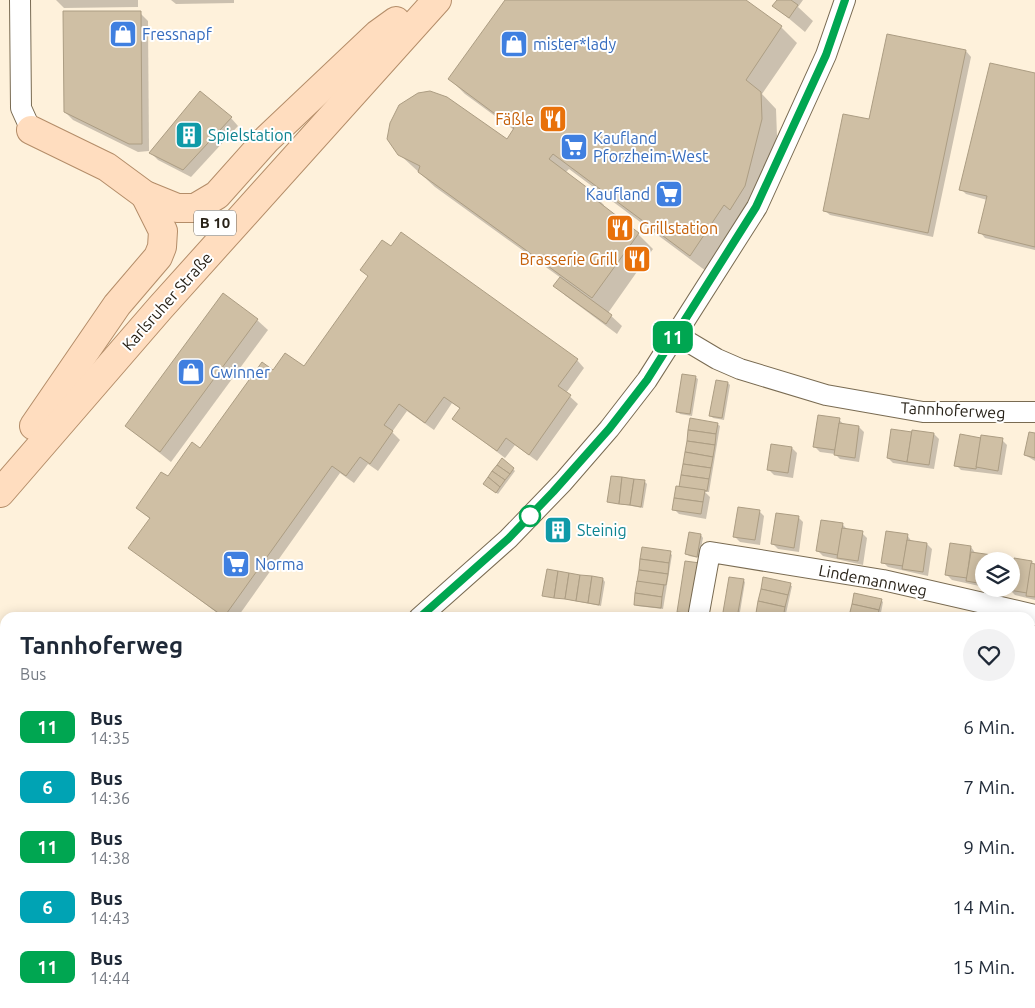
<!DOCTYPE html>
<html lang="de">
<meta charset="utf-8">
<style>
:root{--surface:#fff;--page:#f2f2f3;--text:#1f2937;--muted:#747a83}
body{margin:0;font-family:Ubuntu,sans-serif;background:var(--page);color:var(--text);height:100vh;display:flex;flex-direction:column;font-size:19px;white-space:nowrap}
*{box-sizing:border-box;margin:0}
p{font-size:16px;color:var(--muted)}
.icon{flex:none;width:28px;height:28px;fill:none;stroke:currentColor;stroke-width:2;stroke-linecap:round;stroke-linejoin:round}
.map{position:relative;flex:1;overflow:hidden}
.details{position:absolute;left:0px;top:612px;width:1035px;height:396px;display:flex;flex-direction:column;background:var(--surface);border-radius:15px 15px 0 0;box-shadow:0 2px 12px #0003}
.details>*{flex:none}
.badge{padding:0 10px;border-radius:8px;font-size:18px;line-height:32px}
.tools{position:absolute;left:975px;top:552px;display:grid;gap:10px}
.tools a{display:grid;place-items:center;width:45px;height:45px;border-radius:50%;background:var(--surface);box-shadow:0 2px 12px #0003;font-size:25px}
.map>.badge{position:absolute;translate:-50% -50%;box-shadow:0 0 0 2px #fff}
.round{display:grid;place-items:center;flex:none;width:52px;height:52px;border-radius:26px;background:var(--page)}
.summary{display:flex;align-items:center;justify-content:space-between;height:85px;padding:0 20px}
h1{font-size:24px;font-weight:700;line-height:38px}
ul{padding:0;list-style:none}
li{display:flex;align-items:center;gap:15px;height:60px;padding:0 20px}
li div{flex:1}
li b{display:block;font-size:19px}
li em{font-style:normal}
li .badge{min-width:55px;font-weight:700;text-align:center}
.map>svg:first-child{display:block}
.green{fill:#c3dbc9}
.shadow{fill:#0003}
.building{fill:#cfbfa4;stroke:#ac9d83}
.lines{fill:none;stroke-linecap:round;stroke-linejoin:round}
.street-casing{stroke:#796b52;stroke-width:22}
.primary-casing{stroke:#b48d69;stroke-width:30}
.street{stroke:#fff;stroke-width:20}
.primary{stroke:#ffddbf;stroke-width:28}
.line-casing{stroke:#fff;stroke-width:11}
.line{stroke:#00a651;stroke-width:8}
.stop-dot{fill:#fff;stroke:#00a651;stroke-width:2.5}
.labels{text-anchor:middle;stroke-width:4;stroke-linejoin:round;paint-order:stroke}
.shield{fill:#fff;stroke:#68645d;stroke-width:1}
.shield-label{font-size:15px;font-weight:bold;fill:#282218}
.shop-label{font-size:16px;fill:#366cbe;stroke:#fff;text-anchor:start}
.food-label{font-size:16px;fill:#c56008;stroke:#fff;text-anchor:end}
.culture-label{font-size:16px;fill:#0d838f;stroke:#fff;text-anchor:start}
.street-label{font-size:16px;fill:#282218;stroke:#fff}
</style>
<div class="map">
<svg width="1035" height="1008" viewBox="0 0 1035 1008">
<rect width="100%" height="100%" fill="#fef1db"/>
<!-- green -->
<g class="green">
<polygon points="37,1004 292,1004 291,1008 38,1008"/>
<polygon points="384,1004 493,1004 491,1008 383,1008"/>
</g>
<!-- shadow -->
<g class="shadow">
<polygon points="56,0 138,0 138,7 64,8"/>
<polygon points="171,0 234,0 234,3 176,4"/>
<polygon points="507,0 744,0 781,27 797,43 762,94 776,109 777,136 760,201 706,271 569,169 565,173 589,190 604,205 603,207 638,234 653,249 608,313 622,326 617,334 566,296 555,286 561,278 435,187 399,154 400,106 415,95 430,92 507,140 514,130 465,94 450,79"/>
<polygon points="778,0 803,0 798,7 813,21 805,32 774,6"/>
<polygon points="140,13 148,21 149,151 138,152 73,120 65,112"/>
<polygon points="966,51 971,57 933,237 830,215 824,210"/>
<polygon points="1035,75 1035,250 985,238 980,232 987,200 966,194 961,189"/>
<polygon points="231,118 238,126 191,177 158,160 151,153"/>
<polygon points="257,320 268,330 171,462 126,426"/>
<polygon points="577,360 584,368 566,393 578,404 537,461 515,445 505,458 454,419 461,409 452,403 434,430 407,411 392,432 400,440 378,471 368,464 354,483 340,473 237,618 224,618 130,548 150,519 137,508 200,450 274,372 304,368"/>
<polygon points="695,377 698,379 692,416 680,414 678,412"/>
<polygon points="728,383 730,385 724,420 713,418 711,416"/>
<polygon points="839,420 845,425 859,427 864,432 859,462 840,459 835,454 820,452 815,447"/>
<polygon points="717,424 720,426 709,492 705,492 710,497 706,519 679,514 674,509 680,488"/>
<polygon points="934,434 939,439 934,469 893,463 888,458"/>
<polygon points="1035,434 1035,461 1025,455"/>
<polygon points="961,436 1002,440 1007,445 1002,475 961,470 956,465"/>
<polygon points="792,448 797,453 793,478 774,475 769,470"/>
<polygon points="513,469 515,471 498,494 487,486"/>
<polygon points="645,482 647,484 643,508 609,502"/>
<polygon points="759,511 764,516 760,545 740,542 735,537"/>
<polygon points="798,517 803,522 799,552 778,549 773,544"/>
<polygon points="842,524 847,529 862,533 867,538 863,565 823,556 818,551"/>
<polygon points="560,526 564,530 559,536 555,532"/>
<polygon points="701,535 703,538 699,558 689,556 687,554"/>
<polygon points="907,535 912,542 927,544 932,549 928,576 888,567 883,562"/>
<polygon points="951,545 971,547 976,554 991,556 996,561 984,561 984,587 952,580 947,575"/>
<polygon points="670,553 672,555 663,609 637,606 635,604"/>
<polygon points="1015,560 1035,564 1035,600 1015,595 1010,590"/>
<polygon points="603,579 605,582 601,606 543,595"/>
<polygon points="764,579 792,586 785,618 756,618"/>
<polygon points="743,580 745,582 739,618 723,618"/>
<polygon points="855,594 881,600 883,602 880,618 850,618"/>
<polygon points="1030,738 1035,739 1034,762 1030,762"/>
<polygon points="1033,876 1035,877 1035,901 1030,899 1030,883"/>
<polygon points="1030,924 1035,926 1030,945"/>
<polygon points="338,1004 375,1004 374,1008 337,1008"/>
<polygon points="650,1004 672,1004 671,1008 659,1008"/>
<polygon points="687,1004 719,1005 751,1004 750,1008 686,1008"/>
</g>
<!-- building -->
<g class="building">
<polygon points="505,0 746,0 782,26 746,80 761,92 762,119 745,186 730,210 724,205 690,256 553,154 549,159 589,189 587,193 639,233 592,298 418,172 420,166 398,155 387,139 390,123 399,105 418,93 430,91 447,97 507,139 514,128 448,79"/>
<polygon points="777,0 791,0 798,5 789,18 772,6"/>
<polygon points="63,11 141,11 142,144 129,144 64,112"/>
<polygon points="887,34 966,50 928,233 823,211 843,114 869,119"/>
<polygon points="990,63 1035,73 1035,247 978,233 987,196 959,190"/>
<polygon points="200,91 232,117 183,170 149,153"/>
<polygon points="401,232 578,359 558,386 571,395 529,455 506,438 497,451 452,419 460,408 444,397 425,423 399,404 384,425 393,431 370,464 360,457 346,476 332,466 224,617 128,548 150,518 136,508 161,472 168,476 192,442 200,448 262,362 273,370 285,353 304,366 368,276 360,270 382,240 391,246"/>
<polygon points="560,277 612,315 606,324 553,286"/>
<polygon points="223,293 258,319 160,452 125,426"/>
<polygon points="682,374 696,376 690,414 676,412"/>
<polygon points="716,380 728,382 722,418 709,416"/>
<polygon points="818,415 840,418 835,450 813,447"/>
<polygon points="690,418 718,423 716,434 688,430"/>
<polygon points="839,423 859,426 855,458 834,455"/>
<polygon points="891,429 912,432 907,462 887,458"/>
<polygon points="688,430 716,434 715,445 687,441"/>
<polygon points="912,430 934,433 929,465 907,462"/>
<polygon points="1029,432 1035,433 1035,458 1024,455"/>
<polygon points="960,434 981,438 976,469 954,466"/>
<polygon points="981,435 1003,438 998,471 976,467"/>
<polygon points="687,441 715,445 713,457 685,452"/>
<polygon points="771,444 792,447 788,473 767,470"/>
<polygon points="685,452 713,457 711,468 683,464"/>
<polygon points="502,458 514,468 510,474 497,465"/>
<polygon points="683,464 711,468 709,479 681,475"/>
<polygon points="497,465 510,474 505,480 492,471"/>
<polygon points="492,471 505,480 500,487 488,477"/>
<polygon points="681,475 709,479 707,491 679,487"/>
<polygon points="611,476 622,477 619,504 607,502"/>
<polygon points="488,477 500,487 496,493 483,484"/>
<polygon points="622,477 634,479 630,505 619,504"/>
<polygon points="634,479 645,480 641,507 630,505"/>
<polygon points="676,486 705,490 703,502 674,498"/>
<polygon points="674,498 703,502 701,514 672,510"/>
<polygon points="738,507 760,510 755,540 733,537"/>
<polygon points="776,513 799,516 794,548 771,544"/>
<polygon points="821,520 843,523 838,555 816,551"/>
<polygon points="560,524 563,527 556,535 553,532"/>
<polygon points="842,528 863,531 858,561 837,558"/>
<polygon points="886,531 908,534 903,566 881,563"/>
<polygon points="689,532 701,534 697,557 685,554"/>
<polygon points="907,540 927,543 923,572 902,569"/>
<polygon points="950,543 971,546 967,578 945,575"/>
<polygon points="642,547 671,551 669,563 640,559"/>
<polygon points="971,552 992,555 991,561 984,561 984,584 966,581"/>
<polygon points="1014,558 1032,561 1027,593 1009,590 1011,589"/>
<polygon points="640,559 669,563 668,574 639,570"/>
<polygon points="685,561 700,563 692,614 677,612"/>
<polygon points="1031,563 1035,564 1035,597 1026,596"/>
<polygon points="547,569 558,571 554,598 542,596"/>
<polygon points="639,570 668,574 666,585 637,582"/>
<polygon points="558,571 569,573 565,599 554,598"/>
<polygon points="569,573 580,575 576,601 565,599"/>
<polygon points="580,575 592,576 588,603 576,601"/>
<polygon points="592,576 603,578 599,605 588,603"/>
<polygon points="729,577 744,579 737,618 722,618"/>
<polygon points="763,577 791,583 788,595 761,589"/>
<polygon points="637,581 664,585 662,597 635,593"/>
<polygon points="761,589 788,595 785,607 758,601"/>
<polygon points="635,593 662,597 661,608 634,605"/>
<polygon points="854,593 882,599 879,610 852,604"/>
<polygon points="758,601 785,607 783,618 756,613"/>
<polygon points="852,604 879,610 877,618 849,616"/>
<polygon points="756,613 778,618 755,618"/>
<polygon points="1030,736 1034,737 1032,760 1030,760"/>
<polygon points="1030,782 1035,784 1035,809 1030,807"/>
<polygon points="1032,874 1035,875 1035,899 1030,897"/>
<polygon points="1030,922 1035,924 1030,938"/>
<polygon points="337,1004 369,1004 367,1008 336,1008"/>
<polygon points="686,1004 701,1004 700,1008 684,1008"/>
<polygon points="701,1004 718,1004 717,1008 700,1008"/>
<polygon points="718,1004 749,1004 747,1008 721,1008 717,1007"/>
</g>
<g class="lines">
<!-- street casing -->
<g class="street-casing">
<g id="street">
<polyline points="20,0 21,108 31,130"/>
<polyline points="675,334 717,359 740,369 826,395 923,412 1035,412"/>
<polyline points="419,618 508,539 563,482 609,429 647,380 757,207 826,55 845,0"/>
<polyline points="698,618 710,552 883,580 1035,615"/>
<polyline points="1030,828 1035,830"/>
<polyline points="0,929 5,925"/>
</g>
</g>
<!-- primary casing -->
<g class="primary-casing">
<g id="primary">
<polyline points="31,130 107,167 145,195 177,208 195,208 217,195 267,139 378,34 396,21"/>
<polyline points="34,426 117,305 158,257 162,247 163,231 145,195"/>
<polyline points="0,493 160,308 437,0"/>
</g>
</g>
<!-- street -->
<use href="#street" class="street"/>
<!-- primary -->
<use href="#primary" class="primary"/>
</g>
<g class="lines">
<!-- line casing -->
<g class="line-casing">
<polyline id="line" points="419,618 508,539 553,492 609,429 647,380 756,207 826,55 845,0"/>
</g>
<!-- line -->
<use href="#line" class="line"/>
</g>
<!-- icons -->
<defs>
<g id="shop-square" transform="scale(1.4375)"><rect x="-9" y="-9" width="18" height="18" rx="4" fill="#3f7fe0" stroke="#fff"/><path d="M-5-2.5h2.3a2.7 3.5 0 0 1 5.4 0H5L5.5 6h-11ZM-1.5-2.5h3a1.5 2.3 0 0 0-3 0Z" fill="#fff"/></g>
<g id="restaurant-square" transform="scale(1.4375)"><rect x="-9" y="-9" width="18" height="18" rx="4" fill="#e8710a" stroke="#fff"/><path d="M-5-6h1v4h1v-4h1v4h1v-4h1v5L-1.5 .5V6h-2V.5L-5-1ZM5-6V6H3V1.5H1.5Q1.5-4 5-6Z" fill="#fff"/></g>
<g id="building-square" transform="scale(1.4375)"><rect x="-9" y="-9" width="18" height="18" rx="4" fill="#0f9aa8" stroke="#fff"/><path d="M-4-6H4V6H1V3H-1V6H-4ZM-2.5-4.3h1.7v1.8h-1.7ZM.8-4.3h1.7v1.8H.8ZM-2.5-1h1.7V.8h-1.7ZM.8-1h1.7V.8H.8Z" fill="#fff"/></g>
<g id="supermarket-square" transform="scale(1.4375)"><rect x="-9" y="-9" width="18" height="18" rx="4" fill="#3f7fe0" stroke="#fff"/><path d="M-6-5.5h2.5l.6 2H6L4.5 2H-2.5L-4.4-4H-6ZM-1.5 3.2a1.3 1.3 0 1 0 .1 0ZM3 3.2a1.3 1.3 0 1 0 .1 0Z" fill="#fff"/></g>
</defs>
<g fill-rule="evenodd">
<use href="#shop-square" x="123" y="34"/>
<use href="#shop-square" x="514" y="44"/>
<use href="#restaurant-square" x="553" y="119"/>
<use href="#building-square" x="189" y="135"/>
<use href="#supermarket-square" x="574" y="147"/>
<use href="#supermarket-square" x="669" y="194"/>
<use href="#restaurant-square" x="620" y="228"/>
<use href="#restaurant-square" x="637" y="259"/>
<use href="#shop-square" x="191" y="372"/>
<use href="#building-square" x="558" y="530"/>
<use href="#supermarket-square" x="236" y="564"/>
</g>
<!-- markers -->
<circle class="stop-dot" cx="530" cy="516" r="10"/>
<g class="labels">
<!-- shield labels -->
<rect class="shield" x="194" y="210.5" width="42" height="25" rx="4"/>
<g class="shield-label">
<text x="215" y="228">B 10</text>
</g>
<!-- shop labels -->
<g class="shop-label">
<text x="142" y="40">Fressnapf</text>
<text x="533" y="50">mister*lady</text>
<text x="593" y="144">Kaufland<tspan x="593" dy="18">Pforzheim-West</tspan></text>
<text x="650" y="200" text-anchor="end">Kaufland</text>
<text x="210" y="378">Gwinner</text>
<text x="255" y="570">Norma</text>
</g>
<!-- food labels -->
<g class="food-label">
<text x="534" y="125">Fäßle</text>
<text x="639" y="234" text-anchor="start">Grillstation</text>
<text x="618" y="265">Brasserie Grill</text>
</g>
<!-- culture labels -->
<g class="culture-label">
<text x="208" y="141">Spielstation</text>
<text x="577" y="536">Steinig</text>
</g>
<!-- street labels -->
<g class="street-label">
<text transform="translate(167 301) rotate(-48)" y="6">Karlsruher Straße</text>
<text transform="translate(953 410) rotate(3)" y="6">Tannhoferweg</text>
<text transform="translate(873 580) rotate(11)" y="6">Lindemannweg</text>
</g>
</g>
</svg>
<div class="tools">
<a><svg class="icon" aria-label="layers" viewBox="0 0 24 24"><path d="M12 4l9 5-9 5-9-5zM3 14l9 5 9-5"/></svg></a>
</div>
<b class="badge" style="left:673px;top:337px;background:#00a651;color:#fff">11</b>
<section class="details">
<div class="summary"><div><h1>Tannhoferweg</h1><p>Bus</p></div><a class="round"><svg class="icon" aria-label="heart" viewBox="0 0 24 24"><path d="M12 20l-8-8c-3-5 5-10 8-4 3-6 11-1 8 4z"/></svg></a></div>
<ul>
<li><span class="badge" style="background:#00a651;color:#fff">11</span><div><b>Bus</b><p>14:35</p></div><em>6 Min.</em></li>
<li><span class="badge" style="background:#00a3b4;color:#fff">6</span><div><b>Bus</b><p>14:36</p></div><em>7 Min.</em></li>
<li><span class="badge" style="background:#00a651;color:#fff">11</span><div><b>Bus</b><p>14:38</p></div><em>9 Min.</em></li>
<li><span class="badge" style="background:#00a3b4;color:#fff">6</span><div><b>Bus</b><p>14:43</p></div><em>14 Min.</em></li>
<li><span class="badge" style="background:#00a651;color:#fff">11</span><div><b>Bus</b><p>14:44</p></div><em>15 Min.</em></li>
</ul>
</section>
</div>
